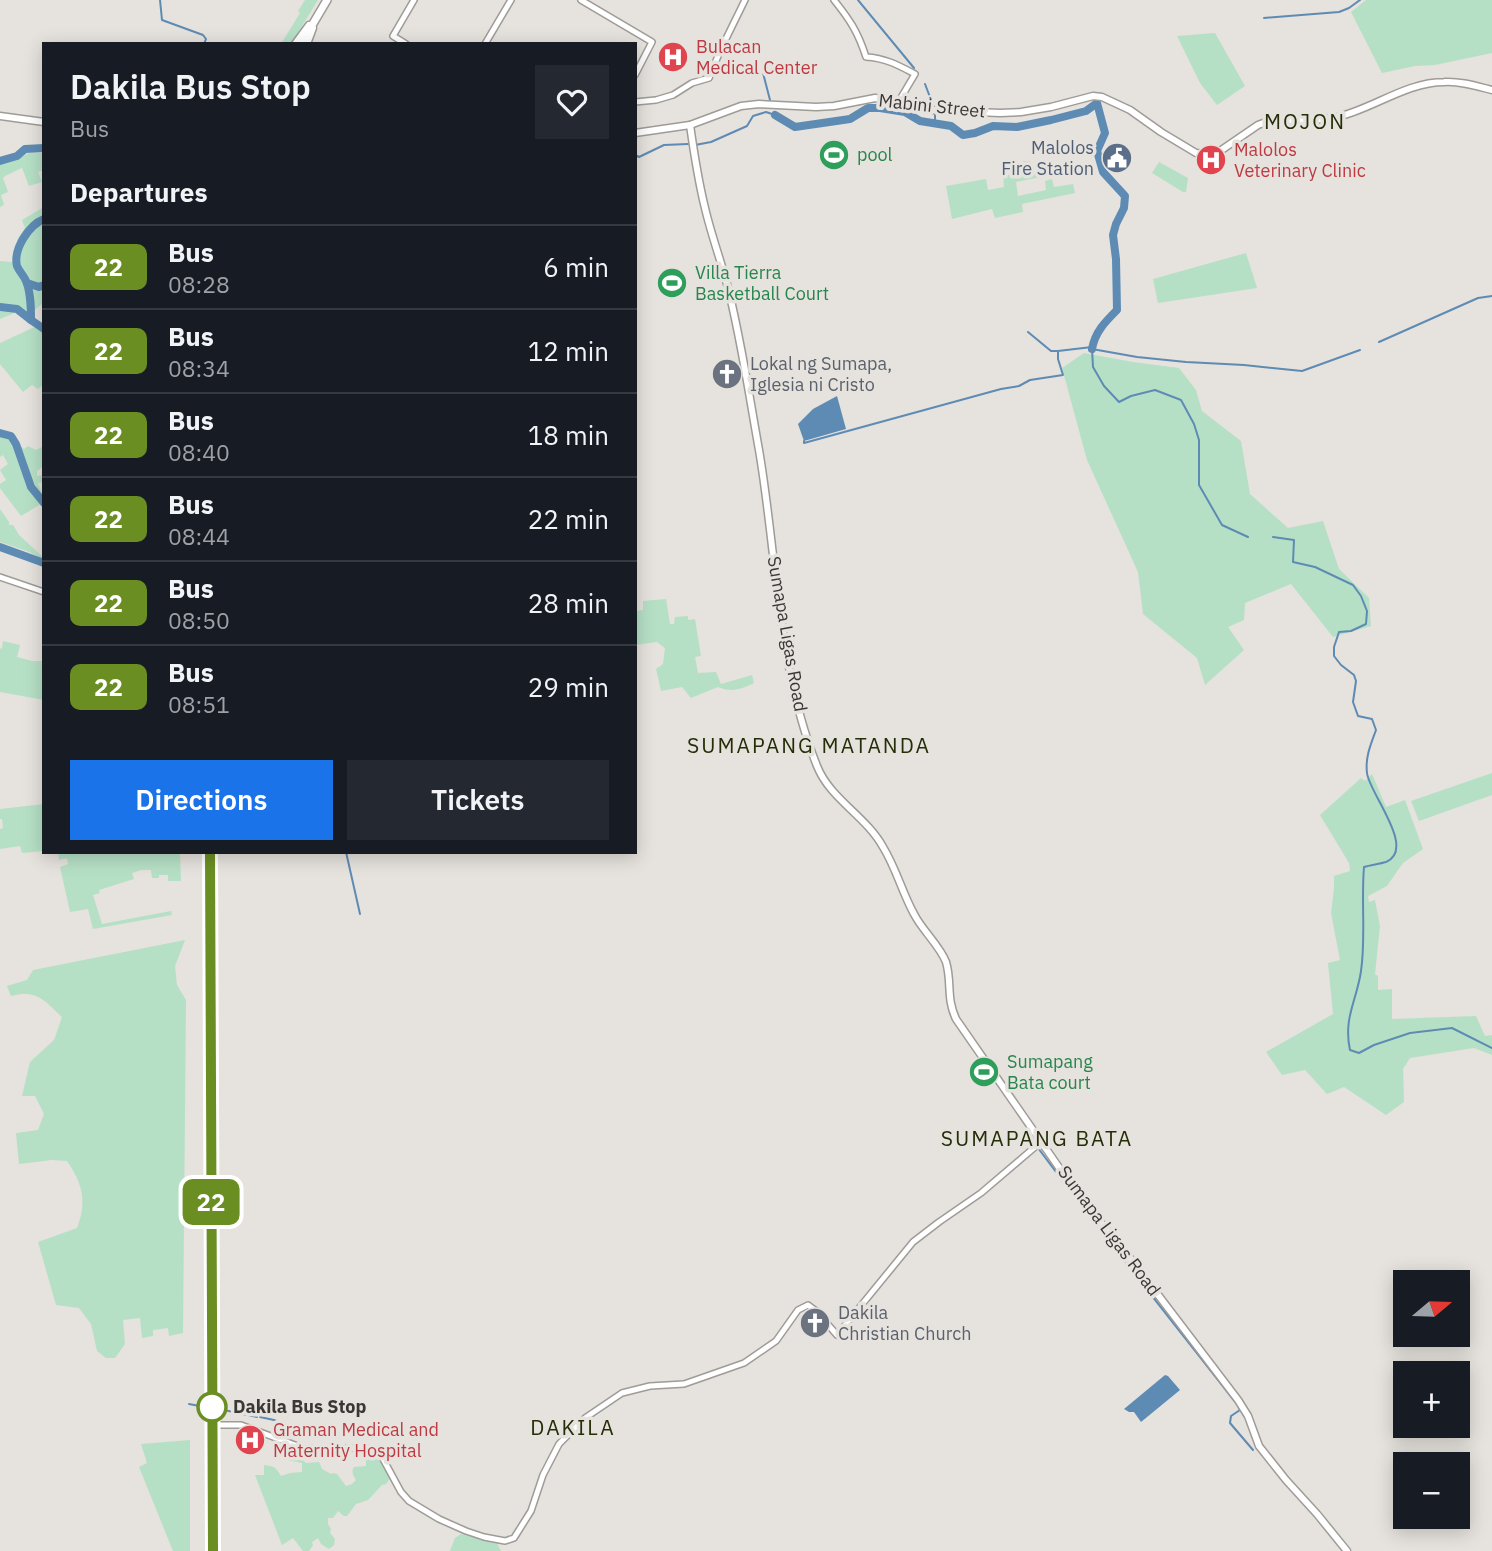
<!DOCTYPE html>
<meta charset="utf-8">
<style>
:root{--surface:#171b24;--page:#242831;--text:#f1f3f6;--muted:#9ea1a6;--line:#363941;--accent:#1a73e8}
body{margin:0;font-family:"IBM Plex Sans",sans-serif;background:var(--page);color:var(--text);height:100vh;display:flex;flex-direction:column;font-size:26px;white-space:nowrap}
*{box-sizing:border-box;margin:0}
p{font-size:23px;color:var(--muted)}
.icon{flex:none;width:38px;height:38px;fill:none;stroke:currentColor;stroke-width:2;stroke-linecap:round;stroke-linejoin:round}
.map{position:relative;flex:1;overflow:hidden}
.panel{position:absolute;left:42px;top:42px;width:595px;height:812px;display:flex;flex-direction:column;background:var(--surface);border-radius:0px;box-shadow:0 4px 18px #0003}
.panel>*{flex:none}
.badge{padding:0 14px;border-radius:10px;font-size:24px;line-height:46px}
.needle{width:46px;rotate:71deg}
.tools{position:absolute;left:1393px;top:1270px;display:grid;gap:14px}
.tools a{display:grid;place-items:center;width:77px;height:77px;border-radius:0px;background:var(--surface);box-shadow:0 4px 18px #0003;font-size:35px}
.map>.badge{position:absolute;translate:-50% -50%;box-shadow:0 0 0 4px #fff}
h2{padding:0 28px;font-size:26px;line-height:63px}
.round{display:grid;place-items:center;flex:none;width:74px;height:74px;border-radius:0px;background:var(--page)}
.headline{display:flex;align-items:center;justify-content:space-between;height:119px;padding:0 28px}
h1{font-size:33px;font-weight:600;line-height:52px}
.button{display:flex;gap:14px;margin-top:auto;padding:14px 28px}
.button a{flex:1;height:80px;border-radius:0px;background:var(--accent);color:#fff;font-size:28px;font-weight:600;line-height:80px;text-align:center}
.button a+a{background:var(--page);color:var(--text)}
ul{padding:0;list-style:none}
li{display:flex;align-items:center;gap:21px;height:84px;padding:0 28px;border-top:2px solid var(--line)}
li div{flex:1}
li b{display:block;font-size:26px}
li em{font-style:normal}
li .badge{min-width:77px;font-weight:700;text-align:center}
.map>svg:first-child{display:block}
.green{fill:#b6e0c6}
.water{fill:#5e8bb4}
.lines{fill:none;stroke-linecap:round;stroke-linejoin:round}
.stream{stroke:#5e8bb4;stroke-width:2}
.river{stroke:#5e8bb4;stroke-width:8}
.tertiary-casing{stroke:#9f9b97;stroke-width:8}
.secondary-casing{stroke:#9f9b97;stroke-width:9}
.trunk-casing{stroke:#9f9b97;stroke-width:10}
.tertiary{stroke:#fff;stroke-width:5}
.secondary{stroke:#fff;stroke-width:6}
.trunk{stroke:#fff;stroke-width:7}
.line-casing{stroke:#fff;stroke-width:16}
.line{stroke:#6b8e23;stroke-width:10}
.stop-dot{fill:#fff;stroke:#6b8e23;stroke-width:3.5}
.labels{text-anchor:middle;stroke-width:7;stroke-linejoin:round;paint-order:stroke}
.health-label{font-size:18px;fill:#be3a42;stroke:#e6e2dd;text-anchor:start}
.street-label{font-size:18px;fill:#3a3836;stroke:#e6e2dd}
.service-label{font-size:18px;fill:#4e5e75;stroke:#e6e2dd;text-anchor:end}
.leisure-label{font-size:18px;fill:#27864d;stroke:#e6e2dd;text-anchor:start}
.worship-label{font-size:18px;fill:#5b616d;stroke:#e6e2dd;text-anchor:start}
.stop-label{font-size:18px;font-weight:bold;fill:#3a3836;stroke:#e6e2dd;text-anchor:start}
.quarter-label{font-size:21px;letter-spacing:2px;fill:#252e06;stroke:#e6e2dd}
</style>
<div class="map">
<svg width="1492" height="1551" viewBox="0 0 1492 1551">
<rect width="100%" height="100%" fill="#e6e2dd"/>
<!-- green -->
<g class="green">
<polygon points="305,0 318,0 291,44 281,44 300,13 298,11"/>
<polygon points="1366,0 1492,0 1492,53 1435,65 1415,66 1382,73 1351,12"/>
<polygon points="1215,33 1245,86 1217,105 1200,83 1177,36"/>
<polygon points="29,153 44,153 44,170 38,172 42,182 29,186 22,168 5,176 3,178 8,192 1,195 4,205 0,207 0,164 17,159"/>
<polygon points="1023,161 1030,161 1033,172 1040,171 1041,177 1016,182 1018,196 1046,190 1045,181 1052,179 1054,187 1073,184 1075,193 1022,204 1023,212 995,218 992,209 952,219 946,186 986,179 988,190 1004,187 1003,176 1025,172"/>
<polygon points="1159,162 1188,178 1186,192 1183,192 1152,173"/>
<polygon points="44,207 44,302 28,316 22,310 0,319 0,261 12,262 18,238 25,228 22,220"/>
<polygon points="1246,253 1257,288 1158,303 1153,279"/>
<polygon points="41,324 44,328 44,384 38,389 32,385 23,392 0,364 0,343"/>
<polygon points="1084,353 1133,362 1179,368 1196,390 1202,411 1241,441 1250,494 1288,528 1323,521 1339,569 1369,598 1371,626 1333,637 1291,584 1245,603 1244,620 1228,627 1244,650 1205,685 1197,658 1143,614 1138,572 1087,460 1062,368"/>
<polygon points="0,434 11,437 24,449 28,446 36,450 44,446 44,466 37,471 37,476 44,475 44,482 38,483 44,498 44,502 21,516 0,488 0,484 6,480 0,470 8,464 3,455 0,457"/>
<polygon points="0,509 9,522 9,525 13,525 19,535 44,558 44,560 27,551 0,542"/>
<path d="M666 599 670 624H674L675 617 688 616V620L695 619 701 656 695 657 698 673 716 672 721 684 752 675 754 683C741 689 732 693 718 687L691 698 682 687 661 691 656 669 663 664 665 648 657 642 635 645V611L643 610V601Z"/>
<polygon points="3,641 20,645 17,657 32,661 44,661 44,700 0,692 0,649 2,648"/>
<polygon points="1492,773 1492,795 1419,821 1411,801"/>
<polygon points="1372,774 1386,807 1405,800 1423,849 1403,863 1387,886 1368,896 1369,902 1375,900 1380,926 1375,974 1378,976 1378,990 1392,989 1392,1019 1476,1016 1485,1036 1492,1035 1492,1055 1474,1048 1410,1058 1403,1069 1404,1102 1386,1115 1344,1087 1327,1094 1305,1070 1282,1075 1266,1052 1333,1014 1328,963 1340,960 1331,913 1334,888 1334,876 1350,871 1349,863 1320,815 1361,778 1365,781"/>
<polygon points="44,804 44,851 22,853 20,846 0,849 0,829 3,828 2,819 0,819 0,809"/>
<polygon points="58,852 180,852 181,881 168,881 168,875 159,875 159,878 152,878 151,870 141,870 132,873 134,879 99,890 100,893 93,895 102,924 171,911 172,915 93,929 88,909 70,912 60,867 68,864 67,858 59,860"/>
<path d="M185 940 175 966 177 985 186 1000 183 1333 169 1336 168 1328 153 1330V1336L142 1338 140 1318 123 1320 125 1344 115 1358H106L97 1351 91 1324 79 1308 56 1305 38 1242 77 1228C87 1202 83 1184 67 1161L52 1160 19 1164 16 1133 38 1130 44 1114 35 1096H22L30 1062 54 1040 62 1017C45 1001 37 989 11 996L7 986 27 980 33 970Z"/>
<polygon points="190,1440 190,1551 173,1551 139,1467 147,1463 141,1444"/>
<path d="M369 1449 379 1455 391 1477 386 1484 382 1485 368 1500 356 1504 347 1516H344L338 1511 333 1518H328V1524L331 1529 330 1533 335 1539 334 1545 329 1549 321 1544 318 1538 312 1542 313 1545 309 1551H303L293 1538 282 1545 255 1475H264V1465C274 1466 276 1467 281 1476L290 1473 302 1472V1463L288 1460 291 1452 293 1450 301 1451 303 1460 306 1463 319 1462 322 1469 331 1474 333 1473 337 1474 346 1486 352 1484 356 1480C353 1475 351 1472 354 1467L366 1466V1452Z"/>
<polygon points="461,1534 483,1539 496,1541 501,1551 450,1551 455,1538"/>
</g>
<!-- water -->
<g class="water">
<polygon points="837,396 846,429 804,441 798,424 813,409"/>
<polygon points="1165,1375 1168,1376 1180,1390 1141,1422 1134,1412 1129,1412 1124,1409"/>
</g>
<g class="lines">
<!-- stream -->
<g class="stream">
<polyline points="160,0 162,20 203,35 206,39 204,44"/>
<polyline points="858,0 914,68"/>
<polyline points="1264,18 1339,12 1349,8 1360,0"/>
<polyline points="763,73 770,100"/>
<polyline points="925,84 933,105"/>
<polyline points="935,123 935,114"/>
<polyline points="695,145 711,142 747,126 753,116 766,112 775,115"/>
<polyline points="635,155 639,157 664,145 688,144"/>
<polyline points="1028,332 1051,351 1057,351"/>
<polyline points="1379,342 1478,298 1492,296"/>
<polyline points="804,441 804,443 1001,389 1019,386 1030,380 1063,375 1058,359 1058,351 1092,347"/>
<polyline points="1248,537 1222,525 1199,485 1199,440 1194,424 1181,400 1155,390 1131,396 1119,402 1104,386 1093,367 1092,349 1137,357 1186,362 1244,365 1302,371 1360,350"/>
<path d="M1273 537 1294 540 1293 562 1315 567 1353 585 1361 596 1367 611 1366 624 1351 631 1339 632 1334 647V656L1341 665 1354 675 1356 681 1353 702 1358 716 1372 719 1376 730C1371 744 1365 757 1367 773 1369 793 1417 849 1386 862 1379 864 1371 865 1364 867 1361 901 1366 938 1361 971 1357 1000 1343 1018 1350 1050L1359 1053 1374 1045 1410 1033 1452 1028 1492 1048"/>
<polyline points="346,852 360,914"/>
<polyline points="1031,1137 1035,1143"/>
<polyline points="1038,1148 1086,1212 1236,1403"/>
<polyline points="189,1404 205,1407"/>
<polyline points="1239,1408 1240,1410 1231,1416 1230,1423 1253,1450"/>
<polyline points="219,1409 257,1417"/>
<polyline points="260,1417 274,1420 309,1435"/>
</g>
<!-- river -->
<g class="river">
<path d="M775 115 795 127 850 119 868 108H880L905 112 920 121 951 126 963 135 975 133 993 126 1017 127 1051 120 1086 111 1097 103 1105 133 1097 151 1103 172 1125 196 1124 208 1116 224 1113 235 1116 259 1117 310C1105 322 1095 332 1092 349"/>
<polyline points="0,161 17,156 25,149 44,148"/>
<polyline points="27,283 39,287 44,285"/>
<path d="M0 307 17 309 31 320C31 308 31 293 26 281 24 276 19 271 17 266 13 249 29 225 44 219"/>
<polyline points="31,320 44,329"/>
<polyline points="0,433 11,436 16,444 31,487 44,503"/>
<polyline points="0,547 44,563"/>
</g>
<!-- tertiary casing -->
<g class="tertiary-casing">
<g id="tertiary">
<polyline points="581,0 652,42 635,75"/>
<path d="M834 0C850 20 858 32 866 57 885 58 898 65 915 74L899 101"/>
<polyline points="406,44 393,36 414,0"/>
<polyline points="485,44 511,0"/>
<polyline points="635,102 656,100 673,95 692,83 709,78 720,51 745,0"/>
<polyline points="0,577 44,592"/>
<polyline points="213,1425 241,1425 303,1448 371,1448 382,1457 401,1492 409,1501 439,1519 466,1531 484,1537 505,1541 514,1538 531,1511 543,1475 559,1444 585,1418 622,1393 650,1386 684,1384 744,1363 776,1341 798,1310 808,1305 816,1311 837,1335 913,1242 939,1222 981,1193 1042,1141"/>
</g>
</g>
<!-- secondary casing -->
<g class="secondary-casing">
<g id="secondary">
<polyline points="295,44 309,25"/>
<polyline points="307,44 313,28"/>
<polyline points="0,116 44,122"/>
<path d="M690 125C694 153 698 180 705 208 711 234 720 258 727 284 741 338 749 395 759 450 777 555 777 666 817 766 830 799 866 816 883 847 896 868 902 892 914 914 922 930 940 946 946 962 952 982 946 998 956 1019L1078 1195 1130 1258 1238 1400 1248 1416 1259 1446 1286 1480 1317 1514 1347 1551"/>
<path d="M635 133 690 125 741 106 759 104 816 107 834 106 875 98 888 99 931 110 1000 113 1021 112 1051 107 1093 96 1102 97 1130 110 1161 132 1196 153 1207 154 1220 151 1258 125 1266 122C1291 118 1316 123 1341 116 1375 107 1408 82 1444 82 1460 81 1476 86 1492 90"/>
</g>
</g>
<!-- trunk casing -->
<g class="trunk-casing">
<g id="trunk">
<polyline points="301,44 327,0"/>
<polyline points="210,852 213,1551"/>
</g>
</g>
<!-- tertiary -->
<use href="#tertiary" class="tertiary"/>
<!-- secondary -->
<use href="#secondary" class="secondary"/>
<!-- trunk -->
<use href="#trunk" class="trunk"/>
</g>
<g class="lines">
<!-- line casing -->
<g class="line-casing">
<polyline id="line" points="210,852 213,1551"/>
</g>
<!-- line -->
<use href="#line" class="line"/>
</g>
<!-- icons -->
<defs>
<g id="hospital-disc" transform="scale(1.575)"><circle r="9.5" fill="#e0444e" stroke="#e6e2dd"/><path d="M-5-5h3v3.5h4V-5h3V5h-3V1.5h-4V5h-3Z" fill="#fff"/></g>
<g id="stadium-disc" transform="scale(1.575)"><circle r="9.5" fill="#2e9e5b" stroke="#e6e2dd"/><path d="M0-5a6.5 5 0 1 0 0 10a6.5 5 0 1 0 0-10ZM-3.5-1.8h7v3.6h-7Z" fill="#fff"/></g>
<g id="civic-disc" transform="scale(1.575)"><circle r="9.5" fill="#5c6f8a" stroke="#e6e2dd"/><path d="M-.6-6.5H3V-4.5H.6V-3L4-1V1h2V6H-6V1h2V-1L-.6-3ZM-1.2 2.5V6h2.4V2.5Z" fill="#fff"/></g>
<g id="church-disc" transform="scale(1.575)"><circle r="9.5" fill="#6b7280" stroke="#e6e2dd"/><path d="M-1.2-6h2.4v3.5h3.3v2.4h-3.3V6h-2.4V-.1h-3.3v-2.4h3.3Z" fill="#fff"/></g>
</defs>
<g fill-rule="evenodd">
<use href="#hospital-disc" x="673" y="57"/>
<use href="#stadium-disc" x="834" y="155"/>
<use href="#civic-disc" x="1117" y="158"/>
<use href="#hospital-disc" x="1211" y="160"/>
<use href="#stadium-disc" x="672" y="283"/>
<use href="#church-disc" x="727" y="374"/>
<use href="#stadium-disc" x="984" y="1072"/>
<use href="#church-disc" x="815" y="1323"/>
<use href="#hospital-disc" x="250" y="1440"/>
</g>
<!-- markers -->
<circle class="stop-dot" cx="212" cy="1407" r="14"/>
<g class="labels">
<!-- health labels -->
<g class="health-label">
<text x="696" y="53">Bulacan<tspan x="696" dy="21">Medical Center</tspan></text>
<text x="1234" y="156">Malolos<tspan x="1234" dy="21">Veterinary Clinic</tspan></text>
<text x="273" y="1436">Graman Medical and<tspan x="273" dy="21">Maternity Hospital</tspan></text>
</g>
<!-- street labels -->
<g class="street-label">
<text transform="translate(932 106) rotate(6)" y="6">Mabini Street</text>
<text transform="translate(787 634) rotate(80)" y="6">Sumapa Ligas Road</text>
<text transform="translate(1109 1231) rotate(53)" y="6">Sumapa Ligas Road</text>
</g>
<!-- service labels -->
<g class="service-label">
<text x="1094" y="154">Malolos<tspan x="1094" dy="21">Fire Station</tspan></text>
</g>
<!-- leisure labels -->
<g class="leisure-label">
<text x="857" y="161">pool</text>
<text x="695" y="279">Villa Tierra<tspan x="695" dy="21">Basketball Court</tspan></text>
<text x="1007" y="1068">Sumapang<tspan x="1007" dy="21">Bata court</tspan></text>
</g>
<!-- worship labels -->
<g class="worship-label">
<text x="750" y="370">Lokal ng Sumapa,<tspan x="750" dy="21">Iglesia ni Cristo</tspan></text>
<text x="838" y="1319">Dakila<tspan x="838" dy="21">Christian Church</tspan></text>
</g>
<!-- stop labels -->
<g class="stop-label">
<text x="233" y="1413">Dakila Bus Stop</text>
</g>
<!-- quarter labels -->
<g class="quarter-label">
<text x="1305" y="129">MOJON</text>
<text x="809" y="753">SUMAPANG MATANDA</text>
<text x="1037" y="1146">SUMAPANG BATA</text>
<text x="573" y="1435">DAKILA</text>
</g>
</g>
</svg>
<div class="tools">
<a><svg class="needle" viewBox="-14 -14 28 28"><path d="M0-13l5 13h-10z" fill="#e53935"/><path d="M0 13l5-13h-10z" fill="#9ea1a6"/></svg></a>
<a>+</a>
<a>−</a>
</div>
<b class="badge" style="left:211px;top:1202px;background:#6b8e23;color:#fff">22</b>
<section class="panel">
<div class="headline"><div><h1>Dakila Bus Stop</h1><p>Bus</p></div><a class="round"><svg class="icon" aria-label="heart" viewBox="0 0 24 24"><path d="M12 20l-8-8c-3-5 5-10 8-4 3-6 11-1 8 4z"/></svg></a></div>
<h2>Departures</h2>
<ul>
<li><span class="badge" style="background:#6b8e23;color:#fff">22</span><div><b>Bus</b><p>08:28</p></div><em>6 min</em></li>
<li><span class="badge" style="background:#6b8e23;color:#fff">22</span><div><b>Bus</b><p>08:34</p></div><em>12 min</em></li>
<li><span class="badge" style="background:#6b8e23;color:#fff">22</span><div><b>Bus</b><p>08:40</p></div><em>18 min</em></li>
<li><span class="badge" style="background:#6b8e23;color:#fff">22</span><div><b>Bus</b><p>08:44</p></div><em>22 min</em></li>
<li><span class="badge" style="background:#6b8e23;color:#fff">22</span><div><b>Bus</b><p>08:50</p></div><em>28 min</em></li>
<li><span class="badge" style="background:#6b8e23;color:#fff">22</span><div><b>Bus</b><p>08:51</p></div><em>29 min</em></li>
</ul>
<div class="button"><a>Directions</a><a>Tickets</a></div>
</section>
</div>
